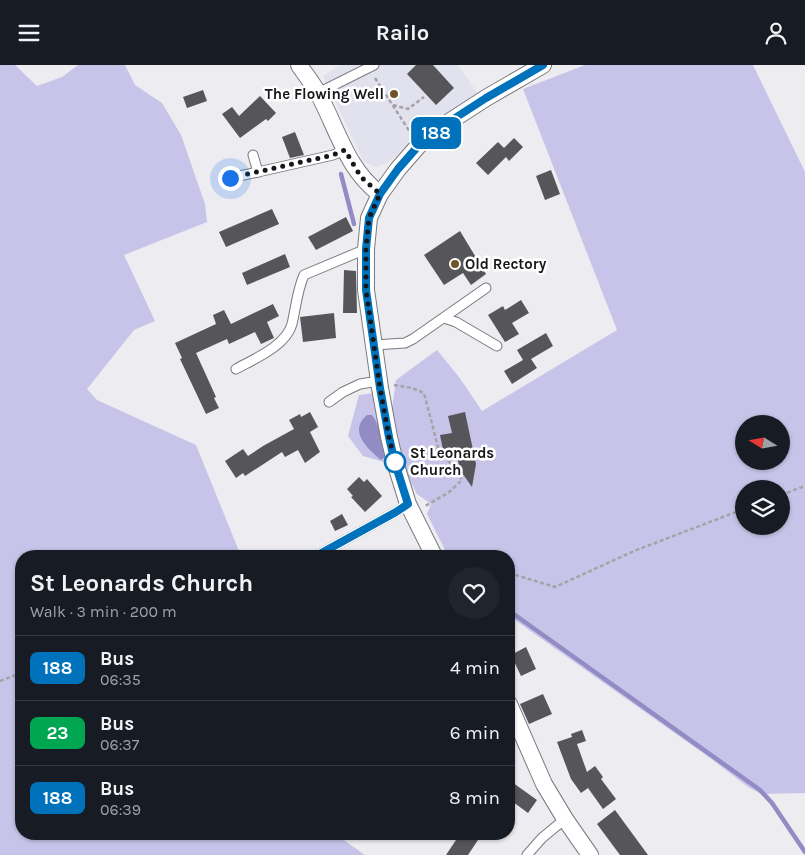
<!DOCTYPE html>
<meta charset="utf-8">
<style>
:root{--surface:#171b24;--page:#20242c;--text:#f1f3f6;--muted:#9ea1a6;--line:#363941}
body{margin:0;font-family:Karla,sans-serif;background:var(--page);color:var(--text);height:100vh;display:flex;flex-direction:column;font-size:19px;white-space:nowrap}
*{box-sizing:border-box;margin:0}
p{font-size:16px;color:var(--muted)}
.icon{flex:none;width:28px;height:28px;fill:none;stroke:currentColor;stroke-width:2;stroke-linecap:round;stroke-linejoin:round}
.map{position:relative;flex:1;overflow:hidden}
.drawer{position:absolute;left:15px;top:485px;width:500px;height:290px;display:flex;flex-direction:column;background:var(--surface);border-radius:20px;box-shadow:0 1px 4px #0004}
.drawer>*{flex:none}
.badge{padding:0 10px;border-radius:8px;font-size:18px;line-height:32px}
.needle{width:32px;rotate:281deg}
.controls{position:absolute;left:735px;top:350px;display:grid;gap:10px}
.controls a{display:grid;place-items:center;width:55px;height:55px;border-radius:50%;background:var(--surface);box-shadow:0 1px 4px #0004;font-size:25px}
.you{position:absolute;width:25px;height:25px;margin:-12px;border:4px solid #fff;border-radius:50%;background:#1a73e8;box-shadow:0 0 0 8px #1a73e833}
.map>.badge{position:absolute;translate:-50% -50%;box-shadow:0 0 0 2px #fff}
.round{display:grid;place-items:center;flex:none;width:52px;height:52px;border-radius:26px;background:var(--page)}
.head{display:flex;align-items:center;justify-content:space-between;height:85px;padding:0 15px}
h1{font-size:24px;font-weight:700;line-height:38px}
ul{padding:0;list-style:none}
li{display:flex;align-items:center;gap:15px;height:65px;padding:0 15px;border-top:1px solid var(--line)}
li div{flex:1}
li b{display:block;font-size:19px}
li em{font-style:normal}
li .badge{min-width:55px;font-weight:700;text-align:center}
header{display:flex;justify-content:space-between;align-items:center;height:65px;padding:0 15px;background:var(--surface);font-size:22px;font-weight:700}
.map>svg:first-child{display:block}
.built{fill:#e2e1ee}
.green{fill:#c8c4e9;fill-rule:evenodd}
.water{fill:#938bc3}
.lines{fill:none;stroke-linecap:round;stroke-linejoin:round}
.stream{stroke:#938bc3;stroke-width:4.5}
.building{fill:#56565a}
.lane-casing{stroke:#7a7a7e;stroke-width:11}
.street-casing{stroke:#7a7a7e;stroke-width:18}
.path{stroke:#a4a4a8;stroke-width:2.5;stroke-dasharray:4 2.5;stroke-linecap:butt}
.lane{stroke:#fff;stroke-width:9}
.street{stroke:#fff;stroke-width:16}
.line-casing{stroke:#fff;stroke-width:11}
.line{stroke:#0072bc;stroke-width:8}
.walk{stroke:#171719;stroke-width:5;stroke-dasharray:0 9}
.poi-dot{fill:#6f5527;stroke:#fff;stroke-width:2}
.stop-dot{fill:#fff;stroke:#0072bc;stroke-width:2.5}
.labels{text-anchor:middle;stroke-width:5;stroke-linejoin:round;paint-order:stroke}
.poi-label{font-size:15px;font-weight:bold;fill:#171719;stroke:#fff;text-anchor:end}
.stop-label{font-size:15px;font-weight:bold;fill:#171719;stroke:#fff;text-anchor:start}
</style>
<header><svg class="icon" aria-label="menu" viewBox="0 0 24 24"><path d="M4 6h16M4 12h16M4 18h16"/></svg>Railo<svg class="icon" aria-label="person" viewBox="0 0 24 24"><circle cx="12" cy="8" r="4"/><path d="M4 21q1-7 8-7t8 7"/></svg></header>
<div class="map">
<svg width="805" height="790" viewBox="0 0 805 790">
<rect width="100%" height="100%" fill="#ececf1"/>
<!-- built -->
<polygon class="built" points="340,0 458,0 478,29 404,85 385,99 376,102 364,97 323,11"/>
<!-- green -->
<g class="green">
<polygon points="0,0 15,0 37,21 62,12 78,0 125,0 135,20 162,38 181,70 205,139 207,157 124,190 155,256 134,265 87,324 97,335 196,380 241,491 21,491 21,769 339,769 338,771 365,790 0,790"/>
<path d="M585 0H753L805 107V728L761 729 748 722 710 693 512 553 509 554V491H448L427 449 431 439 417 429 407 410 392 344 396 315 437 285 459 312 482 346 617 265 523 24ZM744 359H781V396H744ZM744 424H781V461H744Z"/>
<polygon points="375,328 388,398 363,391 348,371 359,330"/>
</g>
<!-- water -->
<path class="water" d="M367 350H372C381 361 382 379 385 392L381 395C367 383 348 366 367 350Z"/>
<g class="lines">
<!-- stream -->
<g class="stream">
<polyline points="341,109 354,159"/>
<polyline points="509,553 515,550 760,725 772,738 805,787"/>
</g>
</g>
<!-- building -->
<g class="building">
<polygon points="416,0 433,0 454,23 436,40 407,9"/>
<polygon points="203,25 207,36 187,43 183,32"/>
<polygon points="260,31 276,48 268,56 266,54 240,73 222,49 232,42 239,51"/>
<polygon points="295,67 304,90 290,93 282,72"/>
<polygon points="514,73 523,82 509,96 506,92 488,110 476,98 498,77 504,83"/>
<polygon points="551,105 560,129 545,135 536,111"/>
<polygon points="272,144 279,159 226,182 219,167"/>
<polygon points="346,152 353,166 316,185 308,172"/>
<polygon points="460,166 486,209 471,220 463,208 444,220 424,190"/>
<polygon points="285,189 290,202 247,220 242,208"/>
<polygon points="344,205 356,206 357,248 343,248"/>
<polygon points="521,235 529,248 512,258 519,269 505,277 488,250 503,241 505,245"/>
<polygon points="273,239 279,251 267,257 274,273 261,279 255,267 229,279 227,274 196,288 216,332 214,333 219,343 206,349 180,294 182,293 175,278 216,259 213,250 224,245 231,259"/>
<polygon points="334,248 336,273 303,277 300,252"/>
<polygon points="546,268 553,281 531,294 537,303 512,319 504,306 523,295 517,285"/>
<polygon points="310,347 318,362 310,367 320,387 305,398 298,385 285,392 282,387 245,411 243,408 236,413 225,396 243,384 248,391 263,381 294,364 289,355 300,349 301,352"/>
<polygon points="465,347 476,399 472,422 460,405 455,382 443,385 440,370 452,368 448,351"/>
<polygon points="359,412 364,417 367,414 382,431 365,447 351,432 353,431 347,424"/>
<polygon points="342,449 348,460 335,466 330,456"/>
<polygon points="526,582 536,604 521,611 511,590"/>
<polygon points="543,629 552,649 529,659 520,639"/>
<polygon points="582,665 586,676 577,679 587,707 595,701 603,712 601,714 616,734 603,744 588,723 581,728 571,714 557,677 572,672 571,669"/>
<polygon points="509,715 537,735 528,748 509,734"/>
<polygon points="615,745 648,790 620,790 597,759"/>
<polygon points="460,769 482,769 468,790 446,790"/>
</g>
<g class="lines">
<!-- lane casing -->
<g class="lane-casing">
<g id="lane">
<polyline points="318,28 374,0"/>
<polyline points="253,90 258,107 333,90 345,85"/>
<polyline points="230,113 258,107"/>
<polyline points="444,253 456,257 497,281"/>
<polyline points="374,280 405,278 413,274 486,223"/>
<path d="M236 304C254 294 286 281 292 259 296 242 297 226 304 210L366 184"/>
<polyline points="329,337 343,327 360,319 379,316"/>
<polyline points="316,491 396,447 408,439"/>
<polyline points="527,790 542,773 565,754"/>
</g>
</g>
<!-- street casing -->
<g class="street-casing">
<g id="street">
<path d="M299 0C305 9 313 19 318 28 337 63 347 105 380 129"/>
<polyline points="434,491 408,439 395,397 389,372 380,323 366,225 366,184 369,153 380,129 398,104 419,80 452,55 486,33 543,0"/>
<polyline points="509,639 544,719 565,754 590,790"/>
</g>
</g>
<!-- path -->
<g class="path">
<polyline points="375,13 410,67"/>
<polyline points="393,40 408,44 424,32"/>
<polyline points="394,320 412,323 424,328 439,386 454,402 462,415 448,428 425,441"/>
<polyline points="781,430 805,421"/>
<polyline points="509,508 555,522 634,486 744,444"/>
<polyline points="0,616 21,608"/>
</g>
<!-- lane -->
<use href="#lane" class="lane"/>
<!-- street -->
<use href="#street" class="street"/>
</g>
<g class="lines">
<!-- line casing -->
<g class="line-casing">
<polyline id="line" points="316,491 396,447 408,439 395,398 389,372 380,323 366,225 366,184 369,153 380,129 398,104 419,80 452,55 486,33 543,0"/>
</g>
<!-- line -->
<use href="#line" class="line"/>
<!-- walk -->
<polyline class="walk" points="230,113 333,90 345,85 361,112 380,129 369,153 366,184 366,225 380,323 389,372 395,397"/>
</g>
<!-- markers -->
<g class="poi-dot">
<circle cx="394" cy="29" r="5"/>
<circle cx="455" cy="199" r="5"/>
</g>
<circle class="stop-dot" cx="395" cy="397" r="10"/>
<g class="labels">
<!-- poi labels -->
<g class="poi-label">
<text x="384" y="34">The Flowing Well</text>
<text x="465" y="204" text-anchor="start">Old Rectory</text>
</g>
<!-- stop labels -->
<g class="stop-label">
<text x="410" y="393">St Leonards<tspan x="410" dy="17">Church</tspan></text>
</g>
</g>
</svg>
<div class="controls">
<a><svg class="needle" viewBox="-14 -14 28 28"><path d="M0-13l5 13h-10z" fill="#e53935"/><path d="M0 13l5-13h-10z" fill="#9ea1a6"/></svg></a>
<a><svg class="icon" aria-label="layers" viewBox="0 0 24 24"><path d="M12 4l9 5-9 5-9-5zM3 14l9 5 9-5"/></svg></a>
</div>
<div class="you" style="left:230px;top:113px"></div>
<b class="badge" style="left:436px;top:68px;background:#0072bc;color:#fff">188</b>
<section class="drawer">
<div class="head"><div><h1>St Leonards Church</h1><p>Walk · 3 min · 200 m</p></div><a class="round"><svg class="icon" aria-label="heart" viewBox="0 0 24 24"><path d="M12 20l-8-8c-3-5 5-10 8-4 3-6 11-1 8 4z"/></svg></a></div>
<ul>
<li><span class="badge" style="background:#0072bc;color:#fff">188</span><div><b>Bus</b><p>06:35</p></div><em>4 min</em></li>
<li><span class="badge" style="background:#00a651;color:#fff">23</span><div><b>Bus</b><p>06:37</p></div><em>6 min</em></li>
<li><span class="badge" style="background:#0072bc;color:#fff">188</span><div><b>Bus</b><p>06:39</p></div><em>8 min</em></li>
</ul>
</section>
</div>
